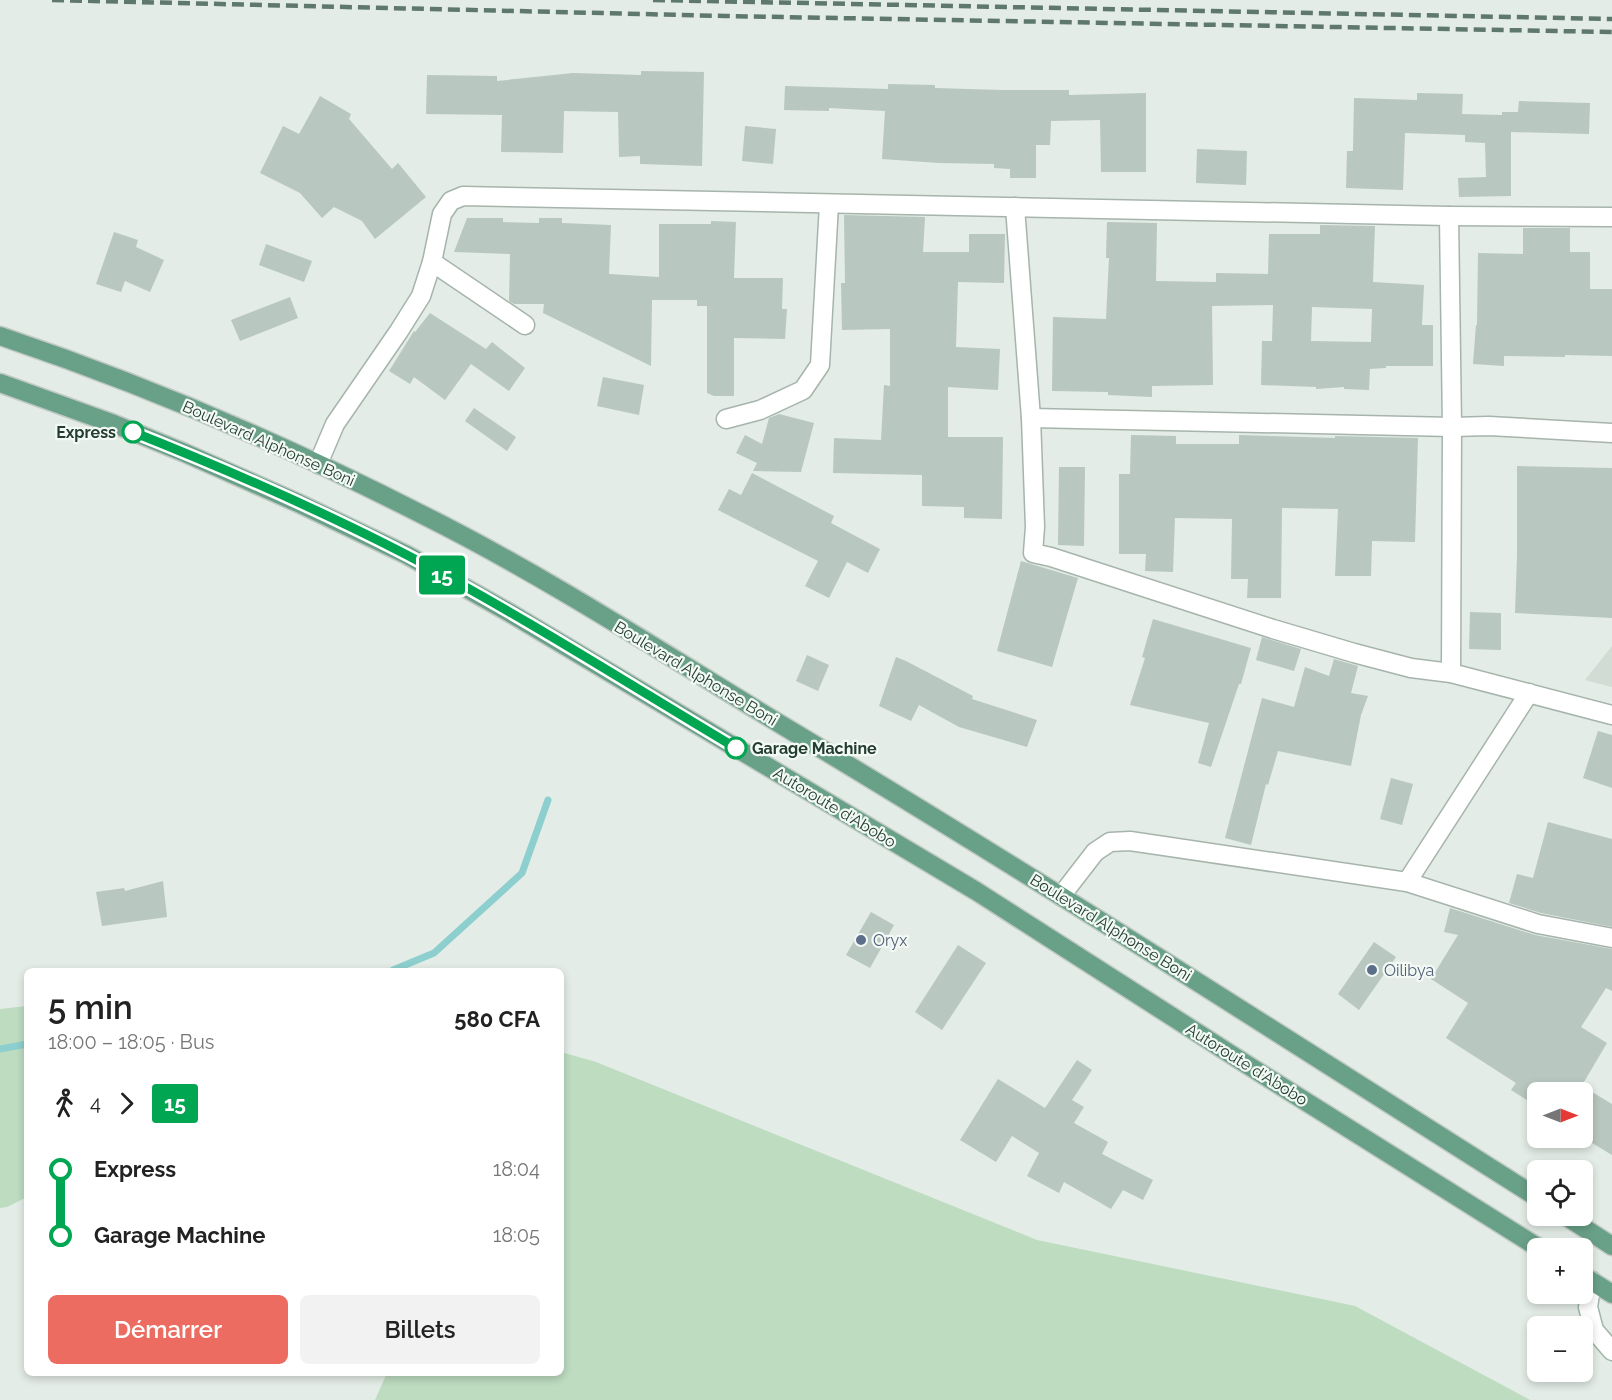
<!DOCTYPE html>
<html lang="fr">
<meta charset="utf-8">
<style>
:root{--surface:#fff;--page:#f2f2f2;--text:#222;--muted:#767676;--accent:#ec6c61}
body{margin:0;font-family:Raleway,sans-serif;background:var(--page);color:var(--text);height:100vh;display:flex;flex-direction:column;font-size:22px;white-space:nowrap}
*{box-sizing:border-box;margin:0}
p{font-size:20px;color:var(--muted)}
.icon{flex:none;width:33px;height:33px;fill:none;stroke:currentColor;stroke-width:2;stroke-linecap:round;stroke-linejoin:round}
.map{position:relative;flex:1;overflow:hidden}
.sheet{position:absolute;left:24px;top:968px;width:540px;height:408px;display:flex;flex-direction:column;background:var(--surface);border-radius:9px;box-shadow:0 3px 9px #0003}
.sheet>*{flex:none}
.badge{padding:0 12px;border-radius:4px;font-size:21px;line-height:39px}
.needle{width:39px;rotate:90deg}
.fabs{position:absolute;left:1527px;top:1082px;display:grid;gap:12px}
.fabs a{display:grid;place-items:center;width:66px;height:66px;border-radius:9px;background:var(--surface);box-shadow:0 3px 9px #0003;font-size:30px}
.map>.badge{position:absolute;translate:-50% -50%;box-shadow:0 0 0 3px #fff}
.legs{display:flex;align-items:center;gap:9px;height:66px;padding:0 24px;font-size:20px}
.legs p{margin-inline-start:auto}
.summary{display:flex;align-items:center;justify-content:space-between;height:102px;padding:0 24px}
h1{font-size:33px;font-weight:600;line-height:45px}
.cta{display:flex;gap:12px;margin-top:auto;padding:12px 24px}
.cta a{flex:1;height:69px;border-radius:9px;background:var(--accent);color:#fff;font-size:24px;font-weight:600;line-height:69px;text-align:center}
.cta a+a{background:var(--page);color:var(--text)}
ul{padding:0 24px;list-style:none}
li{display:flex;align-items:center;gap:21px;height:66px;font-size:22px}
li i{display:grid;place-items:center;width:9px;height:100%;margin:0 8px;background:currentColor}
li i::after{content:'';width:15px;height:15px;margin:-8px;border:4px solid;border-radius:50%;background:var(--surface)}
li p{margin-inline-start:auto}
li:first-child i{background:linear-gradient(#0000 50%,currentColor 0)}
li:last-child i{background:linear-gradient(currentColor 50%,#0000 0)}
.map>svg:first-child{display:block}
.built{fill:#d1dcd5}
.green{fill:#bddcc0}
.lines{fill:none;stroke-linecap:round;stroke-linejoin:round}
.stream{stroke:#8dcfce;stroke-width:7}
.building{fill:#b8c7bf;fill-rule:evenodd}
.minor-casing{stroke:#a6b4ac;stroke-width:21}
.secondary-casing{stroke:#a2b7ac;stroke-width:21}
.primary-casing{stroke:#c1c9c5;stroke-width:21}
.minor{stroke:#fff;stroke-width:18}
.secondary{stroke:#fff;stroke-width:18}
.primary{stroke:#69a088;stroke-width:18}
.rail{stroke:#5e786d;stroke-width:4.5;stroke-dasharray:12 6;stroke-linecap:butt}
.line-1-casing{stroke:#fff;stroke-width:14}
.line-1{stroke:#00a651;stroke-width:9}
.stop-1-dot{fill:#fff;stroke:#00a651;stroke-width:3}
.service-dot{fill:#5c6f8a;stroke:#f3f9f5;stroke-width:2}
.labels{text-anchor:middle;stroke-width:4.5;stroke-linejoin:round;paint-order:stroke}
.stop-label{font-size:16px;font-weight:bold;fill:#233d31;stroke:#f3f9f5;text-anchor:end}
.street-label{font-size:16px;fill:#233d31;stroke:#f3f9f5}
.service-label{font-size:16px;fill:#4e5e75;stroke:#f3f9f5;text-anchor:start}
</style>
<div class="map">
<svg width="1612" height="1400" viewBox="0 0 1612 1400">
<rect width="100%" height="100%" fill="#e3ece6"/>
<!-- built -->
<polygon class="built" points="1612,646 1612,687 1585,680"/>
<!-- green -->
<g class="green">
<polygon points="27,1006 27,1197 7,1207 0,1208 0,1009"/>
<polygon points="561,1052 596,1062 1037,1240 1355,1306 1530,1400 375,1400 387,1373 561,1372"/>
</g>
<g class="lines">
<!-- stream -->
<g class="stream">
<polyline points="393,970 434,953 522,873 548,800"/>
<polyline points="0,1049 27,1044"/>
</g>
</g>
<!-- building -->
<g class="building">
<polygon points="641,71 704,72 702,166 640,164 640,156 619,157 618,112 564,111 563,153 501,152 502,115 426,114 427,75 497,76 497,81 573,73 641,75"/>
<polygon points="888,84 935,85 935,88 1002,90 1069,90 1069,95 1146,93 1146,172 1101,172 1100,120 1051,121 1050,145 1036,145 1036,178 1010,178 1010,169 994,168 994,164 939,163 882,159 885,111 829,108 829,111 784,110 785,86 888,89"/>
<polygon points="1417,93 1463,94 1462,114 1502,115 1502,112 1518,112 1519,101 1590,103 1589,134 1511,132 1511,196 1459,197 1458,178 1486,177 1485,143 1465,142 1465,135 1405,133 1403,190 1346,188 1347,151 1353,151 1354,98 1417,100"/>
<polygon points="320,96 351,114 349,119 392,169 398,163 426,197 375,239 362,221 334,207 322,218 300,193 260,173 283,126 299,134"/>
<polygon points="745,126 776,129 773,164 742,161"/>
<polygon points="1197,149 1247,151 1246,185 1196,183"/>
<polygon points="844,215 925,217 923,252 969,252 969,234 1005,234 1004,283 958,282 956,347 1000,349 998,390 948,387 948,437 1003,437 1002,519 964,518 964,507 922,506 922,475 833,473 834,438 881,440 884,385 890,386 890,329 842,330 841,283 845,283"/>
<polygon points="467,218 503,218 503,222 539,223 539,218 562,218 562,223 611,225 609,274 659,277 659,224 711,224 711,221 736,222 734,278 783,278 782,309 787,309 785,339 734,338 734,396 714,396 707,393 707,306 697,306 697,300 652,300 651,366 543,313 544,304 514,304 509,301 510,254 454,252"/>
<path d="M1107 222 1157 223 1156 281 1216 282V273L1268 274 1269 234H1320V225L1375 226 1373 282 1424 285 1422 325H1433V366H1386V368L1370 369 1369 390 1344 389V387L1316 389V387L1261 385 1262 341H1272L1273 305 1212 306 1213 385 1152 386V397L1108 395V392L1052 391 1053 317 1106 319 1109 258H1106ZM1312 307 1372 309 1371 342 1311 341Z"/>
<polygon points="1523,228 1570,228 1570,252 1590,252 1590,289 1612,289 1612,356 1565,355 1565,357 1504,356 1504,366 1473,364 1476,325 1477,325 1478,253 1523,254"/>
<polygon points="114,232 138,240 136,247 164,260 150,292 125,281 121,292 96,284"/>
<polygon points="266,244 312,261 304,282 259,265"/>
<polygon points="290,297 298,318 240,341 231,320"/>
<polygon points="430,313 486,349 492,342 525,368 509,391 471,364 445,400 414,377 410,384 389,371 414,331 415,332"/>
<polygon points="603,377 644,385 639,415 597,406"/>
<polygon points="474,408 516,437 507,451 465,421"/>
<polygon points="779,414 814,423 801,472 753,471 757,463 736,453 745,435 762,444 769,418"/>
<polygon points="1131,435 1176,436 1176,444 1239,444 1239,435 1335,438 1335,436 1418,438 1415,542 1372,541 1371,576 1335,576 1338,509 1282,508 1281,598 1247,598 1248,579 1231,579 1232,519 1175,518 1173,572 1145,571 1146,554 1119,554 1119,474 1130,474"/>
<polygon points="1517,466 1612,468 1612,618 1515,613 1517,557"/>
<polygon points="1059,467 1085,467 1084,546 1058,545"/>
<polygon points="752,473 834,516 831,523 880,549 868,573 847,562 829,598 805,586 818,561 718,510 729,489 741,495"/>
<polygon points="1021,561 1078,578 1052,667 997,651"/>
<polygon points="1470,612 1501,613 1501,650 1469,649"/>
<polygon points="1153,619 1251,648 1241,684 1239,684 1211,767 1198,763 1209,723 1130,705 1145,658 1142,657"/>
<polygon points="1262,637 1301,649 1294,671 1256,660"/>
<polygon points="807,655 829,665 818,691 796,681"/>
<polygon points="896,657 906,661 973,696 972,699 1037,720 1027,747 959,727 919,705 911,721 879,706"/>
<polygon points="1334,659 1358,666 1351,693 1368,696 1361,715 1351,766 1278,751 1268,785 1266,784 1251,845 1225,838 1262,698 1294,707 1305,667 1329,676"/>
<polygon points="1598,731 1612,735 1612,788 1583,778"/>
<polygon points="1391,778 1413,784 1402,825 1380,819"/>
<polygon points="1548,822 1612,839 1612,927 1541,913 1509,903 1517,874 1533,878"/>
<polygon points="163,881 167,917 102,926 96,892 124,888 125,891"/>
<polygon points="1450,908 1535,935 1612,949 1612,991 1606,988 1581,1027 1607,1043 1578,1092 1538,1092 1538,1107 1511,1090 1516,1083 1446,1038 1468,1003 1431,979 1458,935 1444,932"/>
<polygon points="871,912 894,925 870,968 846,955"/>
<polygon points="1374,942 1396,957 1359,1010 1338,994"/>
<polygon points="958,945 986,963 942,1030 915,1012"/>
<polygon points="1077,1060 1092,1070 1072,1100 1084,1107 1074,1123 1108,1142 1102,1154 1153,1180 1143,1200 1123,1190 1111,1209 1064,1182 1059,1193 1027,1176 1039,1153 1012,1136 996,1162 960,1140 998,1079 1045,1108"/>
<polygon points="1582,1086 1612,1104 1612,1155 1582,1137"/>
</g>
<g class="lines">
<!-- minor casing -->
<g class="minor-casing">
<g id="minor">
<polyline points="1015,207 1031,418 1035,527 1033,553 1051,557 1273,629 1354,653 1411,668 1451,673 1612,715"/>
<polyline points="1449,216 1452,427 1451,673"/>
<polyline points="432,262 525,325"/>
<polyline points="1031,418 1452,427 1489,426 1612,433"/>
<polyline points="726,419 760,410 803,390 820,365 829,204"/>
<polyline points="318,464 335,424 399,331 421,296 432,262 442,214 451,201 463,196 1449,216 1612,217"/>
<polyline points="1407,882 1529,693"/>
<polyline points="1061,896 1095,852 1110,842 1130,841 1407,882 1538,924 1612,938"/>
</g>
</g>
<!-- secondary casing -->
<g class="secondary-casing">
<polyline id="secondary" points="1592,1281 1588,1307 1594,1330 1612,1351"/>
</g>
<!-- primary casing -->
<g class="primary-casing">
<g id="primary">
<path d="M0 336C146 385 288 446 425 516 549 578 666 655 785 727 1039 879 1288 1040 1538 1198"/>
<polyline points="0,383 114,424 185,453 298,503 407,555 510,613 976,891 1246,1064 1539,1248"/>
<polyline points="1564,1215 1612,1246"/>
<polyline points="1582,1275 1612,1294"/>
</g>
</g>
<!-- minor -->
<use href="#minor" class="minor"/>
<!-- secondary -->
<use href="#secondary" class="secondary"/>
<!-- primary -->
<use href="#primary" class="primary"/>
<!-- rail -->
<g class="rail">
<polyline points="52,0 725,16 1612,32"/>
<polyline points="653,0 1612,19"/>
</g>
</g>
<g class="lines">
<!-- line-1 casing -->
<g class="line-1-casing">
<path id="line-1" d="M133 432C226 469 318 509 407 555 519 614 627 683 736 748"/>
</g>
<!-- line-1 -->
<use href="#line-1" class="line-1"/>
</g>
<!-- markers -->
<g class="stop-1-dot">
<circle cx="133" cy="432" r="10"/>
<circle cx="736" cy="748" r="10"/>
</g>
<g class="service-dot">
<circle cx="861" cy="940" r="6"/>
<circle cx="1372" cy="970" r="6"/>
</g>
<g class="labels">
<!-- stop labels -->
<g class="stop-label">
<text x="116" y="438">Express</text>
<text x="752" y="754" text-anchor="start">Garage Machine</text>
</g>
<!-- street labels -->
<g class="street-label">
<text transform="translate(269 443) rotate(24)" y="6">Boulevard Alphonse Boni</text>
<text transform="translate(696 673) rotate(31)" y="6">Boulevard Alphonse Boni</text>
<text transform="translate(835 807) rotate(31)" y="6">Autoroute d'Abobo</text>
<text transform="translate(1111 927) rotate(32)" y="6">Boulevard Alphonse Boni</text>
<text transform="translate(1247 1064) rotate(32)" y="6">Autoroute d'Abobo</text>
</g>
<!-- service labels -->
<g class="service-label">
<text x="873" y="946">Oryx</text>
<text x="1384" y="976">Oilibya</text>
</g>
</g>
</svg>
<div class="fabs">
<a><svg class="needle" viewBox="-14 -14 28 28"><path d="M0-13l5 13h-10z" fill="#e53935"/><path d="M0 13l5-13h-10z" fill="#767676"/></svg></a>
<a><svg class="icon" aria-label="locate" viewBox="0 0 24 24"><circle cx="12" cy="12" r="6"/><path d="M12 2v4M12 18v4M2 12h4M18 12h4"/></svg></a>
<a>+</a>
<a>−</a>
</div>
<b class="badge" style="left:442px;top:575px;background:#00a651;color:#fff">15</b>
<section class="sheet">
<div class="summary"><div><h1>5 min</h1><p>18:00 – 18:05 · Bus</p></div><b>580 CFA</b></div>
<div class="legs"><svg class="icon" aria-label="walk" viewBox="0 0 24 24"><circle cx="13" cy="4" r="2"/><path d="M13 8l-2 6 4 7M11 14l-3 7M7 12l3-4h3l4 4"/></svg>4<svg class="icon" aria-label="forward" viewBox="0 0 24 24"><path d="M9 5l7 7-7 7"/></svg><b class="badge" style="background:#00a651;color:#fff">15</b></div>
<ul>
<li><i style="color:#00a651"></i><b>Express</b><p>18:04</p></li>
<li><i style="color:#00a651"></i><b>Garage Machine</b><p>18:05</p></li>
</ul>
<div class="cta"><a>Démarrer</a><a>Billets</a></div>
</section>
</div>
